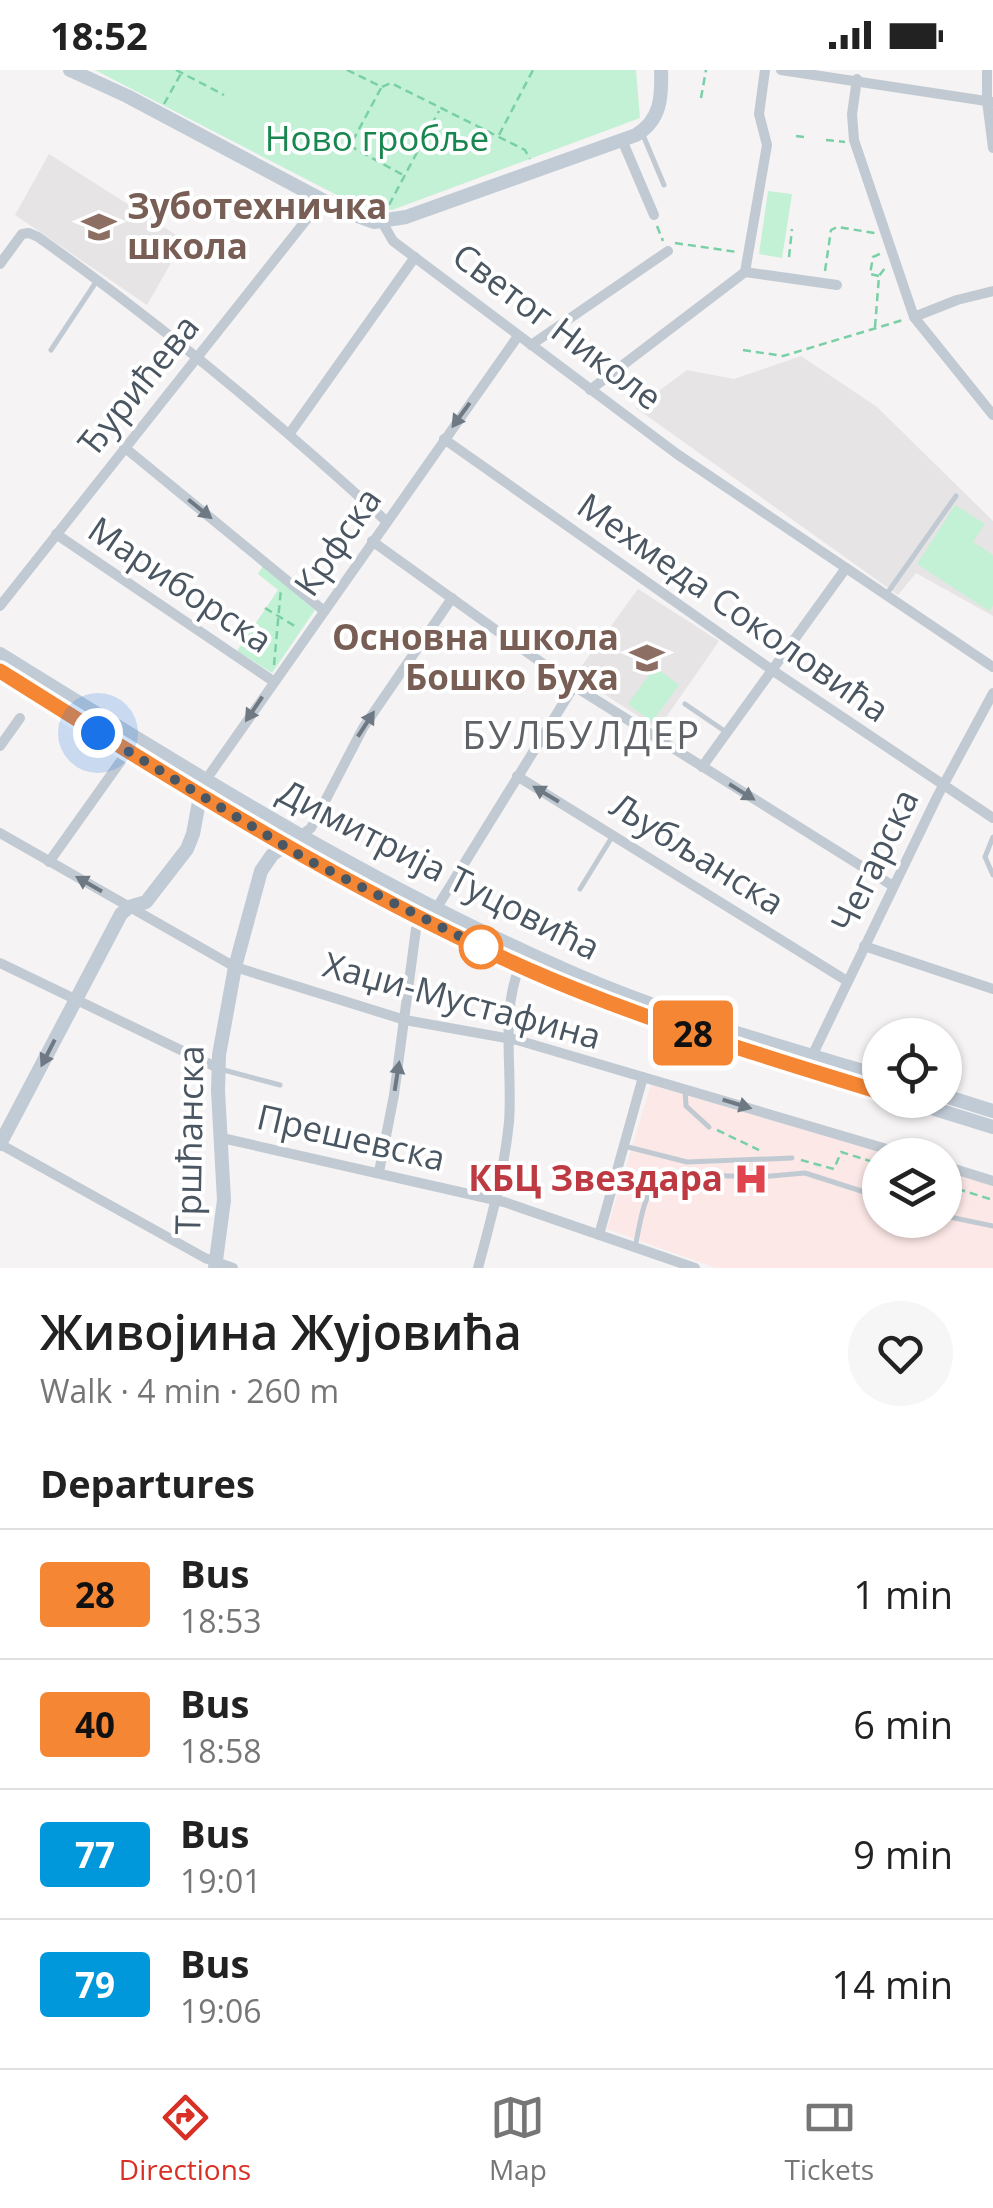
<!DOCTYPE html>
<meta charset="utf-8">
<style>
:root{--surface:#fff;--page:#f6f6f6;--text:#222;--muted:#767676;--line:#e0e0e0;--accent:#d93025}
body{margin:0;font-family:"Open Sans",sans-serif;background:var(--page);color:var(--text);height:100vh;display:flex;flex-direction:column;font-size:38px;white-space:nowrap}
*{box-sizing:border-box;margin:0}
p{font-size:32px;color:var(--muted)}
.icon{flex:none;width:55px;height:55px;fill:none;stroke:currentColor;stroke-width:2;stroke-linecap:round;stroke-linejoin:round}
.map{position:relative;height:1198px;overflow:hidden}
.panel{display:flex;flex-direction:column;background:var(--surface);flex:1}
.panel>*{flex:none}
.badge{padding:0 20px;border-radius:8px;font-size:35px;line-height:65px}
.fabs{position:absolute;left:862px;top:948px;display:grid;gap:20px}
.fabs a{display:grid;place-items:center;width:100px;height:100px;border-radius:50%;background:var(--surface);box-shadow:0 2px 8px #0004;font-size:50px}
.you{position:absolute;width:50px;height:50px;margin:-25px;border:8px solid #fff;border-radius:50%;background:#1a73e8;box-shadow:0 0 0 15px #1a73e833}
.map>.badge{position:absolute;translate:-50% -50%;box-shadow:0 0 0 5px #fff}
h2{padding:0 40px;font-size:38px;line-height:90px}
.round{display:grid;place-items:center;flex:none;width:105px;height:105px;border-radius:52px;background:var(--page)}
.headline{display:flex;align-items:center;justify-content:space-between;height:170px;padding:0 40px}
h1{font-size:48px;font-weight:600;line-height:75px}
ul{padding:0;list-style:none}
li{display:flex;align-items:center;gap:30px;height:130px;padding:0 40px;border-top:2px solid var(--line)}
li div{flex:1}
li b{display:block;font-size:38px}
li em{font-style:normal}
li .badge{min-width:110px;font-weight:700;text-align:center}
.status{display:flex;justify-content:space-between;align-items:center;height:70px;padding:0 50px;background:var(--surface);direction:ltr}
.status svg{height:28px;fill:currentColor}
.menu{display:flex;justify-content:space-around;align-items:center;height:140px;border-top:2px solid var(--line);background:var(--surface);font-size:28px;color:var(--muted)}
.menu a{display:grid;justify-items:center;gap:5px}
.menu .on{color:var(--accent)}
.map>svg:first-child{display:block}
.education{fill:#e6e4e5}
.medical{fill:#fce8e6}
.green{fill:#c3f1d5}
.lines{fill:none;stroke-linecap:round;stroke-linejoin:round}
.path{stroke:#7ad0a6;stroke-width:2.5;stroke-dasharray:8 5;stroke-linecap:butt}
.lane{stroke:#c1cad2;stroke-width:5}
.street{stroke:#c1cad2;stroke-width:10}
.secondary{stroke:#c1cbd6;stroke-width:14}
.oneway{fill:#6e7983}
.oneway2{fill:#6e7984}
.line-casing{stroke:#fff;stroke-width:22}
.line{stroke:#f58634;stroke-width:15}
.walk{stroke:#4a5661;stroke-width:10;stroke-dasharray:0 18}
.stop-dot{fill:#fff;stroke:#f58634;stroke-width:5}
.labels{text-anchor:middle;stroke-width:8;stroke-linejoin:round;paint-order:stroke}
.park-label{font-size:35px;fill:#17864f;stroke:#fff}
.education-label{font-size:35px;font-weight:bold;fill:#785e54;stroke:#fff;text-anchor:start}
.street-label{font-size:35px;fill:#4a5661;stroke:#fff}
.health-label{font-size:35px;font-weight:bold;fill:#be3a42;stroke:#fff;text-anchor:end}
.neighbourhood-label{font-size:38px;letter-spacing:2.5px;fill:#5f6368;stroke:#fff}
</style>
<div class="status"><b>18:52</b><svg viewBox="0 0 49 12"><path d="M0 12V9h3v3zM5 12V6h3v6zM10 12V3h3v9zM15 12V0h3v12zM26 1h20v11H26zM47 4h2v5h-2z"/></svg></div>
<div class="map">
<svg width="993" height="1198" viewBox="0 0 993 1198">
<rect width="100%" height="100%" fill="#f5f3f3"/>
<!-- education -->
<g class="education">
<polygon points="49,84 184,170 147,235 15,145"/>
<polygon points="801,286 877,337 993,451 993,546 916,503 898,525 636,338 687,300 734,309"/>
<polygon points="638,519 719,571 658,659 575,605"/>
</g>
<!-- medical -->
<polygon class="medical" points="651,1015 890,1085 880,1085 880,1150 945,1150 945,1101 993,1116 993,1198 716,1198 607,1159"/>
<!-- green -->
<g class="green">
<polygon points="95,0 636,0 640,48 392,140 360,137"/>
<polygon points="768,121 792,124 782,188 759,184"/>
<polygon points="955,435 985,454 973,472 993,485 993,536 989,541 917,494"/>
<polygon points="264,494 315,540 272,603 237,581 278,520 258,504"/>
<polygon points="655,597 679,615 652,652 628,634"/>
</g>
<g class="lines">
<!-- path -->
<g class="path">
<polyline points="176,0 224,25"/>
<polyline points="347,0 382,17 391,13 525,80 530,89"/>
<polyline points="381,18 350,76 405,106"/>
<polyline points="701,28 706,0"/>
<polyline points="164,34 183,0"/>
<polyline points="499,65 533,0"/>
<polyline points="796,66 805,67"/>
<polyline points="826,70 845,72"/>
<polyline points="389,135 439,41"/>
<polyline points="657,156 663,171"/>
<polyline points="675,173 737,182"/>
<polyline points="789,187 792,159"/>
<polyline points="825,201 831,160 837,157 875,163"/>
<polyline points="879,206 870,204 873,187 882,183"/>
<polyline points="875,257 879,206 885,198"/>
<polyline points="743,280 783,286 903,250"/>
<polyline points="265,538 298,558"/>
<polyline points="274,595 281,518"/>
<polyline points="717,1060 759,1080"/>
<polyline points="801,1090 834,1099 841,1082 880,1094"/>
<polyline points="945,1115 993,1130"/>
</g>
<!-- lane -->
<g class="lane">
<polyline points="643,65 664,115"/>
<polyline points="51,280 96,212"/>
<polyline points="886,525 956,426"/>
<polyline points="685,634 726,662"/>
<polyline points="993,767 985,787 993,805"/>
<polyline points="580,819 612,767"/>
<polyline points="220,999 280,1015"/>
<polyline points="685,1020 686,1036 709,1057"/>
<polyline points="624,1076 687,1092 792,1088"/>
<polyline points="945,1146 993,1156"/>
<path d="M635 1177C641 1152 643 1111 671 1104L759 1107 805 1103 880 1127"/>
</g>
<!-- street -->
<g class="street">
<polyline points="781,0 993,32"/>
<polyline points="987,0 987,31 993,78"/>
<polyline points="857,9 852,44 854,70 914,247 993,345"/>
<polyline points="622,70 654,145"/>
<polyline points="382,152 393,171 677,384 993,597"/>
<path d="M0 194 22 164 29 163 38 167C161 254 275 349 386 451"/>
<polyline points="745,202 767,75 759,44 765,0"/>
<polyline points="914,247 957,230 993,221"/>
<polyline points="531,275 668,181"/>
<polyline points="590,320 745,202 837,215"/>
<polyline points="290,363 415,187"/>
<polyline points="444,369 772,600 993,748"/>
<polyline points="124,377 323,540"/>
<polyline points="56,464 273,611"/>
<polyline points="372,471 574,616 893,816"/>
<polyline points="0,536 322,130"/>
<polyline points="0,676 20,648"/>
<polyline points="702,697 846,498"/>
<polyline points="517,706 847,911"/>
<polyline points="205,711 518,266"/>
<polyline points="0,763 235,897 405,950 517,970 907,1085"/>
<polyline points="300,766 311,758 363,658 452,528"/>
<polyline points="49,792 128,681"/>
<polyline points="436,839 574,616"/>
<polyline points="864,876 993,919"/>
<polyline points="0,893 218,998"/>
<polyline points="812,986 937,727 993,623"/>
<polyline points="222,1068 504,1132 695,1198"/>
<polyline points="0,1074 205,1188 233,1198"/>
<polyline points="945,1096 993,1111"/>
<polyline points="379,1102 394,1025 416,859 421,848"/>
<polyline points="599,1165 643,1007"/>
<path d="M478 1198C491 1150 504 1102 509 1052 513 1003 500 941 520 896"/>
</g>
<!-- secondary -->
<g class="secondary">
<path d="M70 0 127 26 343 141 374 152 406 147 636 65C661 50 662 27 661 0"/>
<path d="M0 584C186 699 370 815 570 902 670 946 776 975 880 1006"/>
<path d="M0 601C178 713 355 827 550 909 657 954 769 988 880 1022"/>
<polyline points="945,1026 993,1041"/>
<polyline points="906,1030 993,1057"/>
<polyline points="0,1074 121,844 129,837 146,832 187,779 193,764 201,721"/>
<polyline points="215,1198 224,1130 218,1021 219,985 235,897 261,801 272,785 289,772"/>
</g>
</g>
<!-- one-way arrows -->
<defs><path id="oneway-solid" d="M-6-.8H1V-3.2L6.5 0L1 3.2V.8H-6Z" transform="scale(2.5)"/></defs>
<g class="oneway">
<use href="#oneway-solid" transform="translate(461 345) rotate(126)"/>
<use href="#oneway-solid" transform="translate(200 439) rotate(39)"/>
<use href="#oneway-solid" transform="translate(254 639) rotate(124)"/>
<use href="#oneway-solid" transform="translate(366 654) rotate(-57)"/>
<use href="#oneway-solid" transform="translate(742 722) rotate(32)"/>
<use href="#oneway-solid" transform="translate(546 724) rotate(-149)"/>
<use href="#oneway-solid" transform="translate(89 814) rotate(-150)"/>
<use href="#oneway-solid" transform="translate(397 1006) rotate(-81)"/>
<use href="#oneway-solid" transform="translate(737 1034) rotate(17)"/>
</g>
<use class="oneway2" href="#oneway-solid" transform="translate(48 983) rotate(117)"/>
<g class="lines">
<!-- line casing -->
<g class="line-casing">
<path id="line" d="M0 601C178 713 356 826 550 909 657 954 769 988 880 1022"/>
</g>
<!-- line -->
<use href="#line" class="line"/>
<!-- walk -->
<polyline class="walk" points="98,663 306,789 487,880 481,877"/>
</g>
<!-- icons -->
<defs>
<g id="school-bare" transform="scale(2.7)"><path d="M0-5L7-2L0 1L-7-2ZM-4 1L0 2.5L4 1V4Q0 6-4 4Z" fill="#8d6e63" stroke="#fff" stroke-width="2.5" paint-order="stroke"/></g>
<g id="hospital-bare" transform="scale(2.7)"><path d="M-5-5h3v3.5h4V-5h3V5h-3V1.5h-4V5h-3Z" fill="#e0444e" stroke="#fff" stroke-width="2.5" paint-order="stroke"/></g>
</defs>
<g fill-rule="evenodd">
<use href="#school-bare" x="99" y="157"/>
<use href="#school-bare" x="647" y="588"/>
<use href="#hospital-bare" x="751" y="1109"/>
</g>
<!-- markers -->
<circle class="stop-dot" cx="481" cy="877" r="20"/>
<g class="labels">
<!-- park labels -->
<g class="park-label">
<text x="377" y="81">Ново гробље</text>
</g>
<!-- education labels -->
<g class="education-label">
<text x="127" y="149">Зуботехничка<tspan x="127" dy="40">школа</tspan></text>
<text x="619" y="580" text-anchor="end">Основна школа<tspan x="619" dy="40">Бошко Буха</tspan></text>
</g>
<!-- street labels -->
<g class="street-label">
<text transform="translate(557 257) rotate(37)" y="12">Светог Николе</text>
<text transform="translate(139 315) rotate(-51)" y="12">Ђурићева</text>
<text transform="translate(338 472) rotate(-55)" y="12">Крфска</text>
<text transform="translate(180 515) rotate(34)" y="12">Мариборска</text>
<text transform="translate(733 538) rotate(35)" y="12">Мехмеда Соколовића</text>
<text transform="translate(697 784) rotate(32)" y="12">Љубљанска</text>
<text transform="translate(875 791) rotate(-64)" y="12">Чегарска</text>
<text transform="translate(439 800) rotate(27)" y="12">Димитрија Туцовића</text>
<text transform="translate(462 931) rotate(15)" y="12">Хаџи-Мустафина</text>
<text transform="translate(351 1068) rotate(13)" y="12">Прешевска</text>
<text transform="translate(190 1070) rotate(-89)" y="12">Тршћанска</text>
</g>
<!-- health labels -->
<g class="health-label">
<text x="723" y="1121">КБЦ Звездара</text>
</g>
<!-- neighbourhood labels -->
<g class="neighbourhood-label">
<text x="582" y="679">БУЛБУЛДЕР</text>
</g>
</g>
</svg>
<div class="fabs">
<a><svg class="icon" aria-label="locate" viewBox="0 0 24 24"><circle cx="12" cy="12" r="6"/><path d="M12 2v4M12 18v4M2 12h4M18 12h4"/></svg></a>
<a><svg class="icon" aria-label="layers" viewBox="0 0 24 24"><path d="M12 4l9 5-9 5-9-5zM3 14l9 5 9-5"/></svg></a>
</div>
<div class="you" style="left:98px;top:663px"></div>
<b class="badge" style="left:693px;top:963px;background:#f58634;color:#111">28</b>
</div>
<section class="panel">
<div class="headline"><div><h1>Живојина Жујовића</h1><p>Walk · 4 min · 260 m</p></div><a class="round"><svg class="icon" aria-label="heart" viewBox="0 0 24 24"><path d="M12 20l-8-8c-3-5 5-10 8-4 3-6 11-1 8 4z"/></svg></a></div>
<h2>Departures</h2>
<ul>
<li><span class="badge" style="background:#f58634;color:#111">28</span><div><b>Bus</b><p>18:53</p></div><em>1 min</em></li>
<li><span class="badge" style="background:#f58634;color:#111">40</span><div><b>Bus</b><p>18:58</p></div><em>6 min</em></li>
<li><span class="badge" style="background:#0098da;color:#fff">77</span><div><b>Bus</b><p>19:01</p></div><em>9 min</em></li>
<li><span class="badge" style="background:#0098da;color:#fff">79</span><div><b>Bus</b><p>19:06</p></div><em>14 min</em></li>
</ul>
</section>
<nav class="menu">
<a class="on"><svg class="icon" aria-label="directions" viewBox="0 0 24 24"><path d="M12 3l9 9-9 9-9-9zM9 14v-3h6M13 9l2 2-2 2"/></svg>Directions</a>
<a><svg class="icon" aria-label="map" viewBox="0 0 24 24"><path d="M3 6l6-2 6 2 6-2v14l-6 2-6-2-6 2zM9 4v14M15 6v14"/></svg>Map</a>
<a><svg class="icon" aria-label="tickets" viewBox="0 0 24 24"><path d="M3 7h18v10H3zM15 7v10"/></svg>Tickets</a>
</nav>
